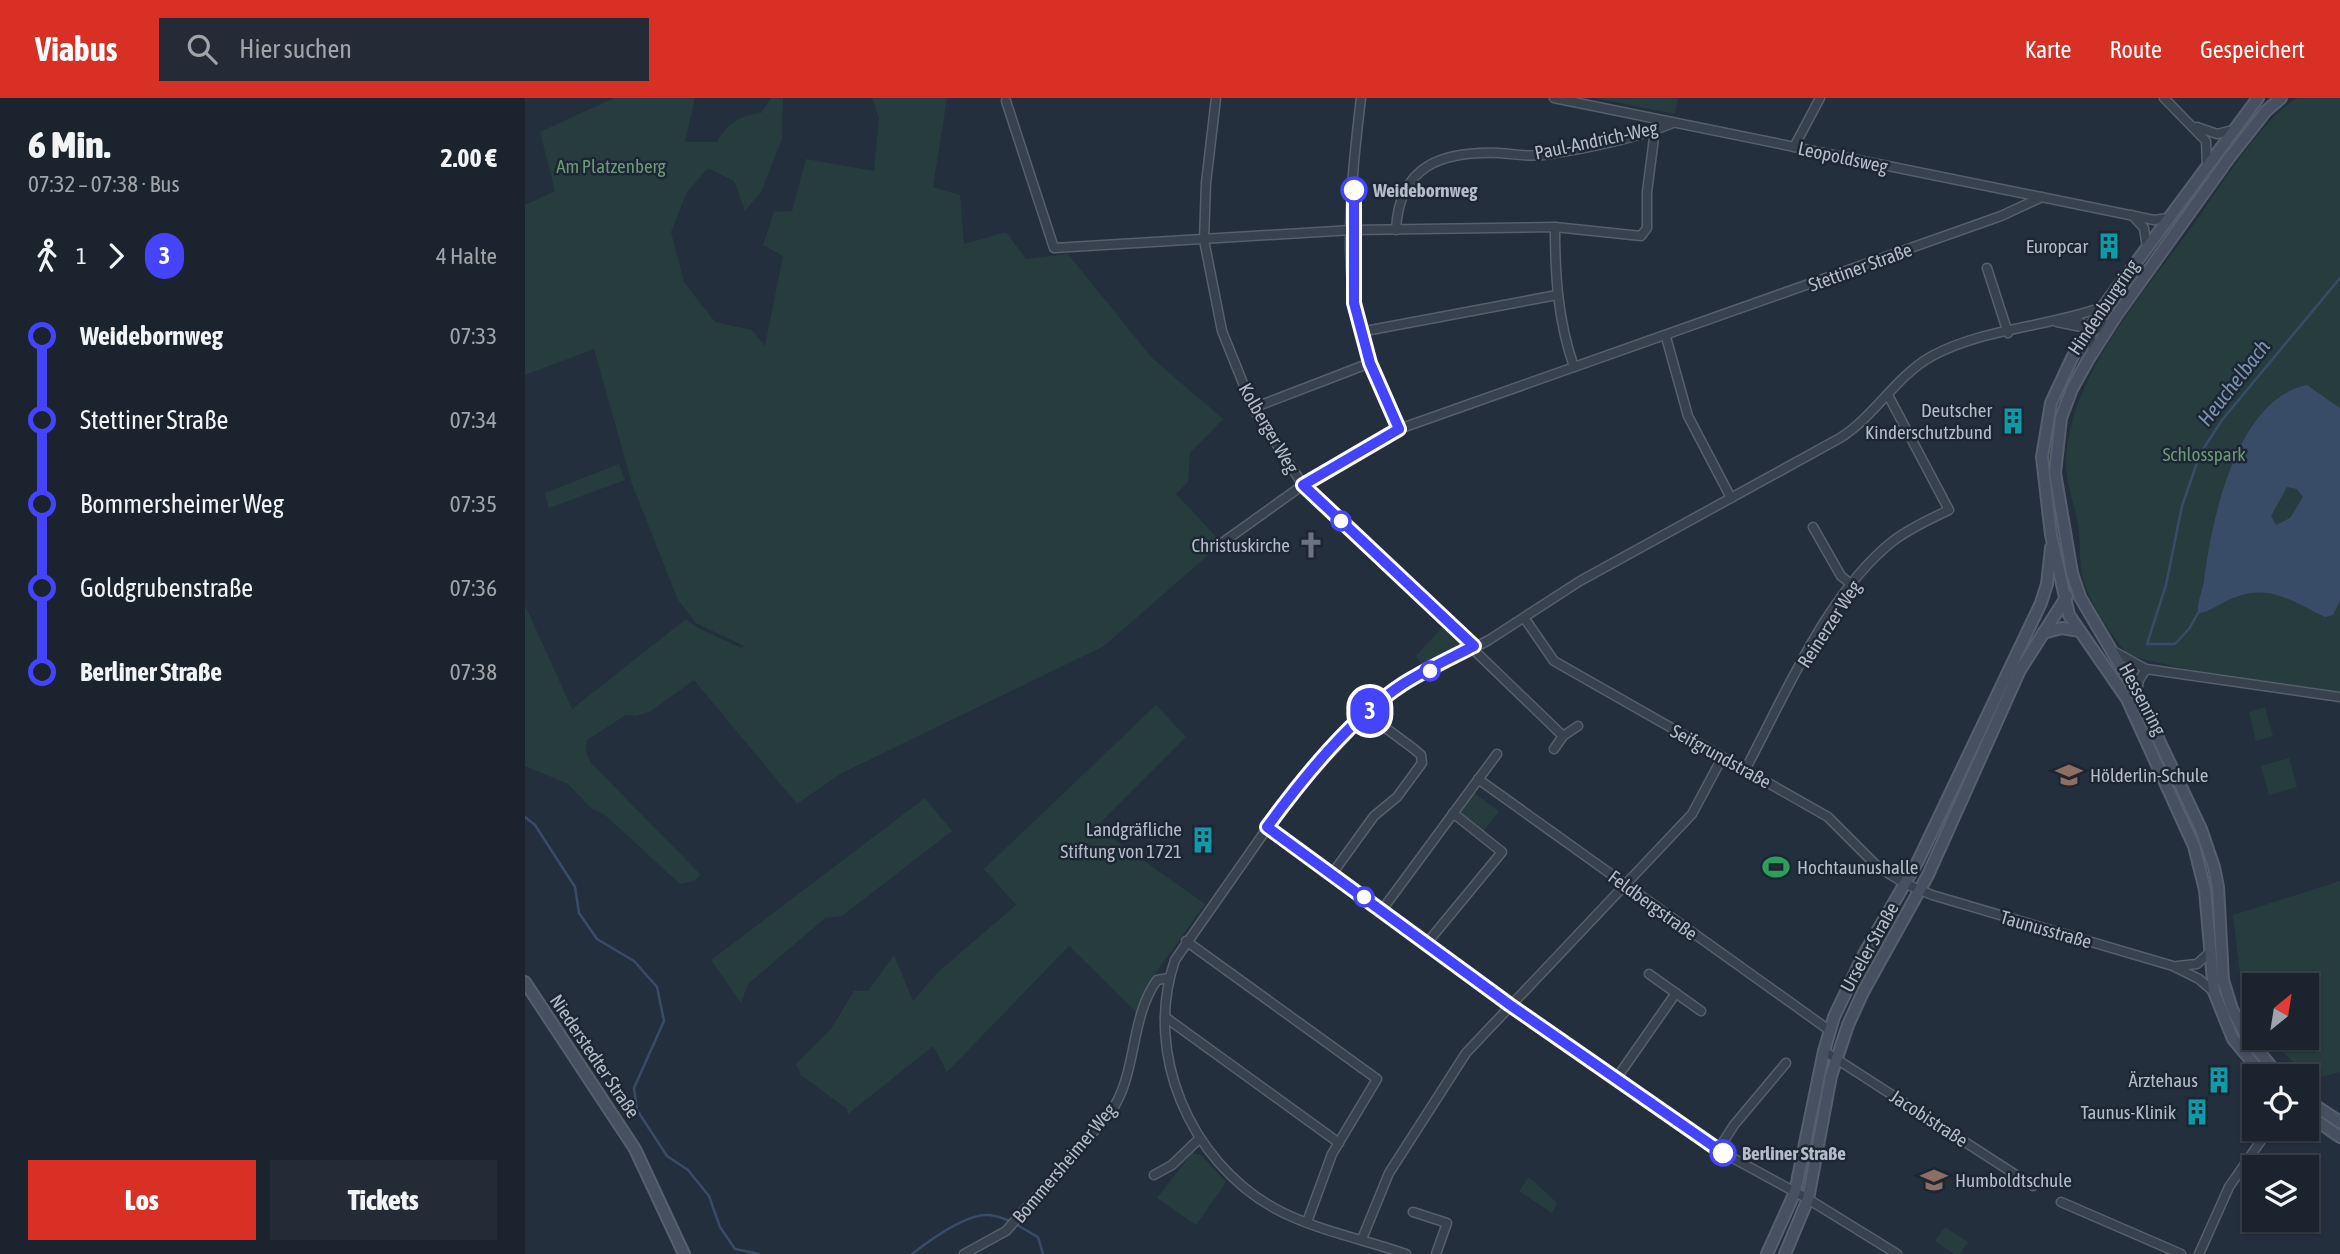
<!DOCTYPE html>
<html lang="de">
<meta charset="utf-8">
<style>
:root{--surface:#1b232e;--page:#242b36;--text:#f1f3f6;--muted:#a0a4aa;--line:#39404a;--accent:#d93025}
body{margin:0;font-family:"Asap Condensed",sans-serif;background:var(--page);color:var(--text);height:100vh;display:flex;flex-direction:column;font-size:26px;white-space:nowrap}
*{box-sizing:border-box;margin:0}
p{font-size:23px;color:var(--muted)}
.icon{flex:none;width:38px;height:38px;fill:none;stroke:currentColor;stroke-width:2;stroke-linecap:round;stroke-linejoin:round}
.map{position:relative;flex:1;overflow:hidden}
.details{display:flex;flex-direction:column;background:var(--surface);width:525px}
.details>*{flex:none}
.badge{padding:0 14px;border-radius:23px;font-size:24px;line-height:46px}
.needle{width:46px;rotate:30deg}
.tools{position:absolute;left:1717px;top:875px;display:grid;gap:14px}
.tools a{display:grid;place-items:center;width:77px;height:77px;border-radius:0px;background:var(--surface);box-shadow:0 2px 5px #0004,0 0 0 2px var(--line);font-size:35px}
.map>.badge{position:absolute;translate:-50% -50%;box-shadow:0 0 0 4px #fff}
.legs{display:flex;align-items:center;gap:10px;height:77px;padding:0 28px;font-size:23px}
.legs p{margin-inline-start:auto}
.head{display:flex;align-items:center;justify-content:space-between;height:119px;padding:0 28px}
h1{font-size:38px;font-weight:800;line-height:52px}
.primary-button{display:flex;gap:14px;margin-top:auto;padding:14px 28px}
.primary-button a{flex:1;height:80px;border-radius:0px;background:var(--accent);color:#fff;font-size:28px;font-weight:800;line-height:80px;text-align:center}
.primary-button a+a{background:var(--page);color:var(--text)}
ul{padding:0 28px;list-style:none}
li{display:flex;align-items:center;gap:24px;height:84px;font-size:26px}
li i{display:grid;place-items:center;width:10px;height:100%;margin:0 9px;background:currentColor}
li i::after{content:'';width:18px;height:18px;margin:-9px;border:5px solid;border-radius:50%;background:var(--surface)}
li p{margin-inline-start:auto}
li:first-child i{background:linear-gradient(#0000 50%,currentColor 0)}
li:last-child i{background:linear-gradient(currentColor 50%,#0000 0)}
header{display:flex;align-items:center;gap:42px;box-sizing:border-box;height:98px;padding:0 35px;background:var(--accent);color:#fff}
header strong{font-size:33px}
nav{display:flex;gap:38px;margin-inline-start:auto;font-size:24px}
.search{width:490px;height:63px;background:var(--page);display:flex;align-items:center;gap:18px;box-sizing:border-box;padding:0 24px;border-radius:0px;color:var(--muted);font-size:26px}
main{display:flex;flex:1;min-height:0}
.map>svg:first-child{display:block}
.green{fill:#263c3f}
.water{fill:#394c67;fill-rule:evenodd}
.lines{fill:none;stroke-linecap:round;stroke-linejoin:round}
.stream{stroke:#394c67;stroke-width:2.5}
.street-casing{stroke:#565f6c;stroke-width:11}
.secondary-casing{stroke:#565f6c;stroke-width:14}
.street{stroke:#38414e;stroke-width:8}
.secondary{stroke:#465061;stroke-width:10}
.line-1-casing{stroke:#fff;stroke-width:16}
.line-1{stroke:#44f;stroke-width:10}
.stop-1-dot{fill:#fff;stroke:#44f;stroke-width:3.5}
.labels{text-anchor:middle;stroke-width:5;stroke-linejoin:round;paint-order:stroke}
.street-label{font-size:19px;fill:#b4bcc9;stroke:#1d2633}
.park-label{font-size:19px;fill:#6b9a76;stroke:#1d2633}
.stop-label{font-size:19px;font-weight:bold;fill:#b4bcc9;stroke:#1d2633;text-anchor:start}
.poi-label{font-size:19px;fill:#b4bcc9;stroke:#1d2633;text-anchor:end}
.water-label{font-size:21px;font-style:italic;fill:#7c92b1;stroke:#1d2633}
</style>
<header>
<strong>Viabus</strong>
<div class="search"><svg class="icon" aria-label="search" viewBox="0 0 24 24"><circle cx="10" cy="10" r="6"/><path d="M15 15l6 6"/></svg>Hier suchen</div>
<nav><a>Karte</a><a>Route</a><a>Gespeichert</a></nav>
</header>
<main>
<section class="details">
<div class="head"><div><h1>6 Min.</h1><p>07:32 – 07:38 · Bus</p></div><b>2.00 €</b></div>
<div class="legs"><svg class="icon" aria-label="walk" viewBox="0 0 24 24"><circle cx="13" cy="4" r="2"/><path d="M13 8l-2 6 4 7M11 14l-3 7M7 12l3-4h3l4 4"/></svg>1<svg class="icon" aria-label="forward" viewBox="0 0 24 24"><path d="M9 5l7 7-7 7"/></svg><b class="badge" style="background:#44f;color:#fff">3</b><p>4 Halte</p></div>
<ul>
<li><i style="color:#44f"></i><b>Weidebornweg</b><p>07:33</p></li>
<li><i style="color:#44f"></i><span>Stettiner Straße</span><p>07:34</p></li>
<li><i style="color:#44f"></i><span>Bommersheimer Weg</span><p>07:35</p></li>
<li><i style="color:#44f"></i><span>Goldgrubenstraße</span><p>07:36</p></li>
<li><i style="color:#44f"></i><b>Berliner Straße</b><p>07:38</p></li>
</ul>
<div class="primary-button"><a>Los</a><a>Tickets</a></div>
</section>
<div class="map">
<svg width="1815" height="1156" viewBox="0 0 1815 1156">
<rect width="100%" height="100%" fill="#242f3e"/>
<!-- green -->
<g class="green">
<path d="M89 0H170L160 44H192C202 25 216 17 236 15L246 0H258L257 41 236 94 220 113 209 83 183 70 162 94 146 134 159 184 190 224 227 232 240 248 258 158 238 147 249 114 267 113 281 61 349 73 354 20 347 0H422L408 89 435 97 439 146 481 134 501 161 543 156 627 260 698 321 665 355 663 384 651 396 697 445 579 548 315 676 272 706 169 582 126 613 111 618 101 617 62 642 61 654 66 665 176 777 169 783 155 786 79 716 67 711 43 686 0 668V507L47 611 161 521 173 530 216 550 219 548 171 525 153 502 107 386 69 251 0 277V107L30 93 15 34Z"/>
<polygon points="1070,0 1153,0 1150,16"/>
<path d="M1772 0H1815V594L1655 570 1603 557C1587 536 1567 510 1559 484 1553 466 1556 445 1553 426 1549 404 1541 387 1541 364 1543 278 1623 190 1671 123 1697 87 1735 23 1772 0Z"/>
<polygon points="94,366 100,382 24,410 20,395"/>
<polygon points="922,524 949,548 903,574 891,558"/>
<polygon points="631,607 661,639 571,729 680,806 622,887 611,914 544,848 422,974 408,948 323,1016 322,1011 276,977 271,966 306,931 329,893 343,893 369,857 388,903 412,875 491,807 459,771"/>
<polygon points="1740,609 1748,638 1731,643 1724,614"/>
<polygon points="1764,660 1772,689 1744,697 1736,668"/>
<polygon points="948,694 974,713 958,734 938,719 936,710"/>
<polygon points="400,700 427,733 317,818 300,820 223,886 216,905 186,862"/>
<polygon points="1815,783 1815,974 1787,982 1743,940 1782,940 1782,887 1729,887 1729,918 1716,884 1708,817"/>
<polygon points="667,1055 676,1057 701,1084 671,1127 632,1100"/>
<polygon points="1004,1079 1032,1105 1027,1115 994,1093"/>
<polygon points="1420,1129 1443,1144 1435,1156 1429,1156 1410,1143"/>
</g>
<!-- water -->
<path class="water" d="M1782 287 1815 310V503L1808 517 1800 519C1768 504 1746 485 1708 500 1697 504 1684 515 1673 515 1672 505 1677 494 1679 483 1686 424 1711 301 1782 287ZM1762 389 1772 391 1778 399 1765 420 1751 427 1746 418Z"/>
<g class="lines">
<!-- stream -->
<g class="stream">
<polyline points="1673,515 1664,531 1650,546 1622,546 1641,487 1657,408 1675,356 1697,322 1815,180"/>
<polyline points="0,719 10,727 50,789 54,815 72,841 109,863 132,889 139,923 109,990 112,1012 142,1058 163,1072 184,1098 195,1129 210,1151 234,1156"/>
<path d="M387 1156C405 1142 440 1116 463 1117 481 1118 498 1131 513 1139L518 1156"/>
</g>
<!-- street casing -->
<g class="street-casing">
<g id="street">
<polyline points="691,0 681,85 679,142 697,233 728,310 778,387 1038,638 1053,628"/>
<path d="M836 0C828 66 820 139 829 205 834 249 854 291 874 331"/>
<polyline points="1029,0 1629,122 1644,120"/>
<polyline points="1639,0 1681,43 1682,67"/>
<polyline points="481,3 529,150 827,132 1030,129 1116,138 1122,130 1122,94 1130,32"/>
<polyline points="1672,29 1692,36 1708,32"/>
<polyline points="1269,49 1295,0"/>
<polyline points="1607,117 1619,130 1622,150"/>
<path d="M1030 129C1030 178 1033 223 1049 269"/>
<path d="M871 132C874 67 917 53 975 55 989 56 1004 59 1018 57 1060 51 1109 41 1148 25"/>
<polyline points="1462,170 1483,235"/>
<polyline points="1549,220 1565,231 1568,252"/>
<polyline points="1532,224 1571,232 1585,225"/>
<polyline points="835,234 1032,197"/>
<polyline points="1141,239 1163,318 1206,400"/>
<polyline points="728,310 845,265"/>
<polyline points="1288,429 1316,478 1327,487"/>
<polyline points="697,445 778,387 874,331 1476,118 1517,99"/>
<polyline points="1000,521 1029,563 1303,719 1353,769 1381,786 1407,797 1648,868 1674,881 1689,894"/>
<polyline points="1590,554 1621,571 1815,599"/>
<polyline points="1612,596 1614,582 1621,571"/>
<polyline points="1029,651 1038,638"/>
<path d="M1220 672C1260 598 1301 496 1368 443 1385 430 1405 421 1424 412L1363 297"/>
<polyline points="953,681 1304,932"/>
<polyline points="742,729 985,907 1193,1052 1283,1101 1372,1156"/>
<polyline points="807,776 849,718 872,699 897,665 896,657 889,651 842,616"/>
<polyline points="857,812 972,656"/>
<polyline points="661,843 852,981 807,1056 782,1124"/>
<polyline points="902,845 977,754 928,715"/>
<polyline points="1652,868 1672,866 1684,855"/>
<polyline points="1124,876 1176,913"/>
<polyline points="640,919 814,1045"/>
<polyline points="1299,953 1508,1088"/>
<polyline points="1091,981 1151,895"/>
<polyline points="1193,1052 1209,1027 1261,965"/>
<polyline points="629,1077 647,1067 675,1040"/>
<polyline points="1536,1104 1656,1156"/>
<polyline points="888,1114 922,1125 911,1156"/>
<polyline points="837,1141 864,1075 941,955 1167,716 1197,660"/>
<path d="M439 1156 481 1133 585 1015C613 976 604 921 632 882L644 880"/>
<path d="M881 1156C838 1141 789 1132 749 1110 665 1063 618 955 650 862L764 699 842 616 877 587 964 542 1055 483 1315 340C1350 318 1371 278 1407 258 1459 230 1523 229 1578 209"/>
<polyline points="1674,1156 1704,1089 1744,1031"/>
</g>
</g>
<!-- secondary casing -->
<g class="secondary-casing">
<g id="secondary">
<polyline points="1733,0 1578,209 1547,260 1526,305 1517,359 1526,437 1544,517 1602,601 1669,748 1680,792 1689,894 1708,941 1739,978"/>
<polyline points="1518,535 1537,530 1555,533"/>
<polyline points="0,884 110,1051 159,1156"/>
<polyline points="1754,978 1721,938 1707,911 1698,882 1693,789 1689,769 1676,731 1612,596 1555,499 1547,475 1530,375 1536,320 1547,291 1563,262 1591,218 1704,60 1741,13 1756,0"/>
<polyline points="1782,1002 1815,1024"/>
<polyline points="1782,1016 1815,1039"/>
<polyline points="1242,1156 1270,1094 1299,953 1309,919 1339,856 1393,763 1516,505 1522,486 1526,450"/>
<polyline points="1260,1156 1283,1101 1306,978 1323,927 1338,894 1403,777 1495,572 1542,498"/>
</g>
</g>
<!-- street -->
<use href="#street" class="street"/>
<!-- secondary -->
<use href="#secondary" class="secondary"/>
</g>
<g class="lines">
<!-- line-1 casing -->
<g class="line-1-casing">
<path id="line-1" d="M829 92V205L845 265 874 331 778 387 949 548C926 560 900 572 878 586 826 620 778 680 742 729L985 907 1198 1055"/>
</g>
<!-- line-1 -->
<use href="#line-1" class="line-1"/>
</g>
<!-- icons -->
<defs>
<g id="building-bare" transform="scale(2.1)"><path d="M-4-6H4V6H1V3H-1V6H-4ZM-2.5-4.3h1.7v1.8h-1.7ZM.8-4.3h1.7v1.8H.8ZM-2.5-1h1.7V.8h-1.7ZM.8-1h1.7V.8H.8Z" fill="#0f9aa8" stroke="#1d2633" stroke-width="2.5" paint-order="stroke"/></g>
<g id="church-bare" transform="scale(2.1)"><path d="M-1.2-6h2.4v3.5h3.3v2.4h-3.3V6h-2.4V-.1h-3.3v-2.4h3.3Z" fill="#6b7280" stroke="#1d2633" stroke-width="2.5" paint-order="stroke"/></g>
<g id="school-bare" transform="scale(2.1)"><path d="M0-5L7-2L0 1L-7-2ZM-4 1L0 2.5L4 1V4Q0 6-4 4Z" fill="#8d6e63" stroke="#1d2633" stroke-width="2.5" paint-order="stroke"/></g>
<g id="stadium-bare" transform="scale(2.1)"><path d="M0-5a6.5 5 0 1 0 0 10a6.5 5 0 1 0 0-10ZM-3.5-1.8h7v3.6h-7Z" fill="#2e9e5b" stroke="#1d2633" stroke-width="2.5" paint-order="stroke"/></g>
</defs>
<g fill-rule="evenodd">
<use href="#building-bare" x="1584" y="148"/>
<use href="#building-bare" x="1488" y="323"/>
<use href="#church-bare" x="786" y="447"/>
<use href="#school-bare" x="1544" y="677"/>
<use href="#building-bare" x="678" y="742"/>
<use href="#stadium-bare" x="1251" y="769"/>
<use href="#building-bare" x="1694" y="982"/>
<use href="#building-bare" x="1672" y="1014"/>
<use href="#school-bare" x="1409" y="1082"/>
</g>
<!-- markers -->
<g class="stop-1-dot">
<circle cx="829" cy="92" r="12"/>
<circle cx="816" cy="423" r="9"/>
<circle cx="905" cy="573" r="9"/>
<circle cx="839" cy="799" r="9"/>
<circle cx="1198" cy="1055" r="12"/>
</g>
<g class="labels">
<!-- street labels -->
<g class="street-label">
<text transform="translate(1071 42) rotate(-12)" y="7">Paul-Andrich-Weg</text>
<text transform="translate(1318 59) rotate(12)" y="7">Leopoldsweg</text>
<text transform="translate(1335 169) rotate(-20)" y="7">Stettiner Straße</text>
<text transform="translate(1578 209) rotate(-56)" y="7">Hindenburgring</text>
<text transform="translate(744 330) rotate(60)" y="7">Kolberger Weg</text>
<text transform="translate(1304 526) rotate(-57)" y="7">Reinerzer Weg</text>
<text transform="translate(1618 601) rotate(62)" y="7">Hessenring</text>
<text transform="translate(1196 658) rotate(29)" y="7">Seifgrundstraße</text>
<text transform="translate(1128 807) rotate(36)" y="7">Feldbergstraße</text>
<text transform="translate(1521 831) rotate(16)" y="7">Taunusstraße</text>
<text transform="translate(1344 849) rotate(-61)" y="7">Urseler Straße</text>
<text transform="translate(70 958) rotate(56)" y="7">Niederstedter Straße</text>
<text transform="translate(1404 1020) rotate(33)" y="7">Jacobistraße</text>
<text transform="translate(539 1065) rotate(-50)" y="7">Bommersheimer Weg</text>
</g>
<!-- park labels -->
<g class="park-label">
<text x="86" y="75">Am Platzenberg</text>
<text x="1679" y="363">Schlosspark</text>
</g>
<!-- stop labels -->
<g class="stop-label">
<text x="848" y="99">Weidebornweg</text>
<text x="1217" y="1062">Berliner Straße</text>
</g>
<!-- poi labels -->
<g class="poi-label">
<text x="1563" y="155">Europcar</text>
<text x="1467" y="319">Deutscher<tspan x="1467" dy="22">Kinderschutzbund</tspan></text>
<text x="765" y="454">Christuskirche</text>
<text x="1565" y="684" text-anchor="start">Hölderlin-Schule</text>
<text x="657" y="738">Landgräfliche<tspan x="657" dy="22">Stiftung von 1721</tspan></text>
<text x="1272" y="776" text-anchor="start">Hochtaunushalle</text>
<text x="1673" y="989">Ärztehaus</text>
<text x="1651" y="1021">Taunus-Klinik</text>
<text x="1430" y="1089" text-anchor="start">Humboldtschule</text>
</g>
<!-- water labels -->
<g class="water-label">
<text transform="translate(1709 285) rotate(-52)" y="7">Heuchelbach</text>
</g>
</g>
</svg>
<div class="tools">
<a><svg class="needle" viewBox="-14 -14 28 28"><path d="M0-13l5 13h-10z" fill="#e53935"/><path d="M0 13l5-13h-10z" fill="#a0a4aa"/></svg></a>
<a><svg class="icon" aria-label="locate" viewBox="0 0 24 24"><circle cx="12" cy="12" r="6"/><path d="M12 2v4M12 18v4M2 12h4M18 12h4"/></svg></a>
<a><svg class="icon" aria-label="layers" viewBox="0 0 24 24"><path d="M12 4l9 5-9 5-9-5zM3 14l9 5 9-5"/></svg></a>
</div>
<b class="badge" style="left:845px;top:613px;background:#44f;color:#fff">3</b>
</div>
</main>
